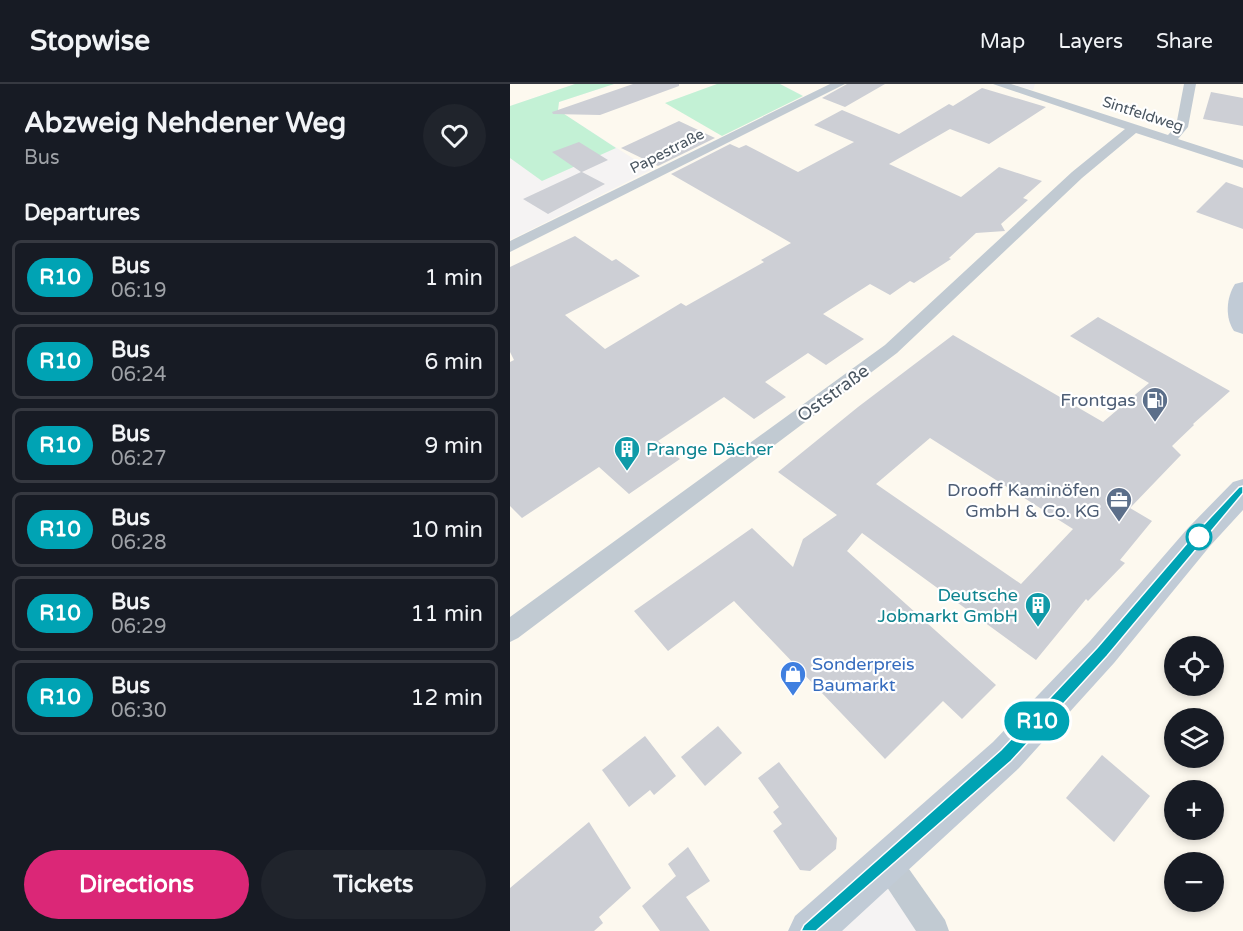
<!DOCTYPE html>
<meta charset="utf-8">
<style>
:root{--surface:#171b24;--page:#20242c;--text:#f1f3f6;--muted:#9ea1a6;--line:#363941;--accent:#db2777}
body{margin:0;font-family:"Varela Round",sans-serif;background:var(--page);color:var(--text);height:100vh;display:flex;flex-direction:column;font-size:22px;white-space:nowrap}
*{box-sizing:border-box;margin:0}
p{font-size:20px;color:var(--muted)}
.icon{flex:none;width:33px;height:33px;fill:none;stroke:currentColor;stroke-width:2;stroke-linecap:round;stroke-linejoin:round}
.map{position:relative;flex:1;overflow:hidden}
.drawer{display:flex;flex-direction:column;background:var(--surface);width:510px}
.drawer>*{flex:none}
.badge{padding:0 12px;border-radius:20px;font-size:21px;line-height:39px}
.controls{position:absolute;left:654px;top:552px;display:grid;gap:12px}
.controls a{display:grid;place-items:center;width:60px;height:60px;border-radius:50%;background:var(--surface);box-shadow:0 3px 9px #0003;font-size:30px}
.map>.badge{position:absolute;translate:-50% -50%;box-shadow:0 0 0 3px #fff}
h2{padding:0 24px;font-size:22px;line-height:54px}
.round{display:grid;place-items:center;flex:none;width:63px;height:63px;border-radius:32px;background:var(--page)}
.summary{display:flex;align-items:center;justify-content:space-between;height:102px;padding:0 24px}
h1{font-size:28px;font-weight:700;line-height:45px}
.action{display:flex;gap:12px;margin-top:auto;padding:12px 24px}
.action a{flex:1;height:69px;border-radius:36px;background:var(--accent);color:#fff;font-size:24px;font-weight:700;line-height:69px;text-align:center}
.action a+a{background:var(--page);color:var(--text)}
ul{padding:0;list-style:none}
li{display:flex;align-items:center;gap:18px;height:75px;margin:0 12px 9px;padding:0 12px;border:3px solid var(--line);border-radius:9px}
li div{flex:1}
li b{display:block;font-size:22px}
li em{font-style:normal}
li .badge{min-width:66px;font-weight:700;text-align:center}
header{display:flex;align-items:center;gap:36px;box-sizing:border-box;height:84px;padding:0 30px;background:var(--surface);border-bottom:2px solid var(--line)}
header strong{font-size:28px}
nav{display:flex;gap:33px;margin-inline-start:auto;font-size:21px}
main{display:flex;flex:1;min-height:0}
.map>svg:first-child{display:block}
.commercial{fill:#fdf9ef;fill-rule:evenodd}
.green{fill:#c3f1d5}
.building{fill:#cdcfd5;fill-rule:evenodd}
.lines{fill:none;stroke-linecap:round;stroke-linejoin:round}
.street{fill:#c1cad2;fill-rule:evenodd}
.secondary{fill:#c1cbd6;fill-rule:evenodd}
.line{fill:#00a3b4;stroke:#fff;stroke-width:1.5}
.stop-dot{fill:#fff;stroke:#00a3b4;stroke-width:3}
.labels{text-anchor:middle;stroke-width:4.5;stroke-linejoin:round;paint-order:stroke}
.far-street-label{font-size:15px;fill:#4a5661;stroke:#fff}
.street-label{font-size:18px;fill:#4a5661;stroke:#fff}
.service-label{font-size:18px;fill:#4e5e75;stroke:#fff;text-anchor:end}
.culture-label{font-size:18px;fill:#0d838f;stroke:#fff;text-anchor:start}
.shop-label{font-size:18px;fill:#366cbe;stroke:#fff;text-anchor:start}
</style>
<header>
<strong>Stopwise</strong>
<nav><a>Map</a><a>Layers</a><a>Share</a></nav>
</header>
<main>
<section class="drawer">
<div class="summary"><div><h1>Abzweig Nehdener Weg</h1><p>Bus</p></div><a class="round"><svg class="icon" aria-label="heart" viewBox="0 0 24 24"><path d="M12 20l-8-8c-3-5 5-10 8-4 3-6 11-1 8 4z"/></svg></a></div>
<h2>Departures</h2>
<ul>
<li><span class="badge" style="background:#00a3b4;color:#fff">R10</span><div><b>Bus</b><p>06:19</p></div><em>1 min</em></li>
<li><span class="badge" style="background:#00a3b4;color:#fff">R10</span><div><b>Bus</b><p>06:24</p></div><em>6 min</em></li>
<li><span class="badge" style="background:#00a3b4;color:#fff">R10</span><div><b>Bus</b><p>06:27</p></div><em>9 min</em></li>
<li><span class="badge" style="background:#00a3b4;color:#fff">R10</span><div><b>Bus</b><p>06:28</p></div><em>10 min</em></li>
<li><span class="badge" style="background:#00a3b4;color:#fff">R10</span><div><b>Bus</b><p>06:29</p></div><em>11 min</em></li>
<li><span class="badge" style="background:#00a3b4;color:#fff">R10</span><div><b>Bus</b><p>06:30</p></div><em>12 min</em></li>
</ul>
<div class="action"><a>Directions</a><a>Tickets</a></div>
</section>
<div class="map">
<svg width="733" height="847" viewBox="0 0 733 847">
<rect width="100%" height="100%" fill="#f5f3f3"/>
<!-- commercial -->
<g class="commercial">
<polygon points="0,0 65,0 0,22"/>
<path d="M104 0H207L156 19 292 11 270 0H502L523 6 525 0H733V847H429L377 778 300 847H0V156L141 86 48 26 49 18ZM664 562H704V602H664ZM664 634H704V674H664ZM664 706H704V746H664ZM664 778H704V818H664Z"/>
</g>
<!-- green -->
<g class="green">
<polygon points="65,0 104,0 49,18 48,26 106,64 32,97 0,74 0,22"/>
<polygon points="207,0 270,0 293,12 212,52 155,19"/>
</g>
<!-- building -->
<g class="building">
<polygon points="123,0 169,0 169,2 90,31 43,30 42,28"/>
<polygon points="337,0 375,0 335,23 312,14"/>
<polygon points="472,4 536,23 479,60 440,45 379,80 451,113 489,83 532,97 513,114 518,116 491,140 495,147 466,149 439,174 441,175 404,199 400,197 380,211 360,200 313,230 354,255 316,281 298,269 255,298 276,313 244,335 214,313 148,357 170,375 119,410 89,383 12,434 0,422 0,278 4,276 0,268 0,183 65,152 102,177 106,175 130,192 55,231 95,265 171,219 176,222 254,178 251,176 281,159 161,90 220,60 229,64 236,61 288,88 344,58 304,41 332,26 389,50 439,20 443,22"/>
<polygon points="701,8 733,14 733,42 693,35"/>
<polygon points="169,37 205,54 148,82 111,64"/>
<polygon points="69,58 98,76 72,88 95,100 38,130 13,115 71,88 42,68"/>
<polygon points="716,98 733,104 733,145 686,128"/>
<path d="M588 233 720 307 683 340 684 341 662 362 671 371 620 424 642 437 610 476 615 479 578 517 576 515 526 576 352 449 337 467 486 601 452 635 433 617 375 675 224 517 158 567 124 527 242 444 283 483 293 455 327 431 268 388 348 323 443 251 593 338 639 299 560 252ZM420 354 563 445 511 500 366 400Z"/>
<polygon points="208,642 232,669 195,702 171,673"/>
<polygon points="135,652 166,692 144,711 140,706 119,723 92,686"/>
<polygon points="592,671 640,712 604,758 556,714"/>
<polygon points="269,678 327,754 326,765 300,787 290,786 263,747 272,740 263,728 269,723 248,694"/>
<polygon points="79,738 121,804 89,833 93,839 84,847 0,847 0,804"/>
<polygon points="178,763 200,797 176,813 200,847 150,847 132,822 166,792 158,780"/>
</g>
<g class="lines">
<!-- street -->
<g class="street">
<polygon points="320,0 335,0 0,168 0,157"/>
<polygon points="483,0 501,0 658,51 666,42 674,0 686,0 678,43 668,55 733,76 733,84 626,49 572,94 387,269 8,554 0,558 0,533 375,261 562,88 615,45"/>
<polygon points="377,764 387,768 435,836 439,847 406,847 367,788 363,778 367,768"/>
</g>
<!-- secondary -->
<g class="secondary">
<path d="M733 198V250L724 247C715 234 716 214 725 200Z"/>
<polygon points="733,395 733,426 700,462 604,579 509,684 332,847 278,847 285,832 483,658 580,557 678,444 723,398"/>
</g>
</g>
<!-- line -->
<polygon class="line" points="733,402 733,409 693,457 597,572 501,677 306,847 291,847 294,841 491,666 587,564 685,450 729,403"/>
<!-- icons -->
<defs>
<g id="fuel-pin" transform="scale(1.35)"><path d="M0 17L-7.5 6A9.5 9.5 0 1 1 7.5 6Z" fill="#5c6f8a" stroke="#fff"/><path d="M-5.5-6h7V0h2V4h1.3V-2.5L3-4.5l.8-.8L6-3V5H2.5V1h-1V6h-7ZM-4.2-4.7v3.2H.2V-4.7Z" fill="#fff"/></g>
<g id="building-pin" transform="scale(1.35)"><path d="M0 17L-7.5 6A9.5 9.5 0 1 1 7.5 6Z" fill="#0f9aa8" stroke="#fff"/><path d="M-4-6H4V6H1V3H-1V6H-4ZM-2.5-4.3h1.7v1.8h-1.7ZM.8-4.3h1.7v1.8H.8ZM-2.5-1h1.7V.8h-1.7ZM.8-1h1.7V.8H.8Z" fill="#fff"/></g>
<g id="office-pin" transform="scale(1.35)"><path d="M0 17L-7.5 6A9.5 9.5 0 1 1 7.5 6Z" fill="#5c6f8a" stroke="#fff"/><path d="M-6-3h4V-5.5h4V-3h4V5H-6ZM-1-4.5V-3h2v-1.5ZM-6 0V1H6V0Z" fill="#fff"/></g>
<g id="shop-pin" transform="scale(1.35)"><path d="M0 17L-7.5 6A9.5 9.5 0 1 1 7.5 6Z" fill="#3f7fe0" stroke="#fff"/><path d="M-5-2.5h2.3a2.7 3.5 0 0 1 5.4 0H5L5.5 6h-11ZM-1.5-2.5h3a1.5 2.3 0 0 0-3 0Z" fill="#fff"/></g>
</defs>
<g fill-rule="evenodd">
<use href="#fuel-pin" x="645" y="316"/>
<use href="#building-pin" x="117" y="365"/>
<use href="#office-pin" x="609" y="416"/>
<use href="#building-pin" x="528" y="521"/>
<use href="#shop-pin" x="283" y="590"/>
</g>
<!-- markers -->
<circle class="stop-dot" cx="689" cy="453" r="12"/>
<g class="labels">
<!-- far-street labels -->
<g class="far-street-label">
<text transform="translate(633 30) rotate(18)" y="5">Sintfeldweg</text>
<text transform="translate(157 67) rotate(-27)" y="5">Papestraße</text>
</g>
<!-- street labels -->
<g class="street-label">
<text transform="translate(323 309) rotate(-36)" y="6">Oststraße</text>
</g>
<!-- service labels -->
<g class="service-label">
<text x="626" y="322">Frontgas</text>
<text x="590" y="412">Drooff Kaminöfen<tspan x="590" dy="21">GmbH &amp; Co. KG</tspan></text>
</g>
<!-- culture labels -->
<g class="culture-label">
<text x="136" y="371">Prange Dächer</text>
<text x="508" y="517" text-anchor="end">Deutsche<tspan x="508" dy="21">Jobmarkt GmbH</tspan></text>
</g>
<!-- shop labels -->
<g class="shop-label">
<text x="302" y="586">Sonderpreis<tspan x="302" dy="21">Baumarkt</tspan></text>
</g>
</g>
</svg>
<div class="controls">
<a><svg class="icon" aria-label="locate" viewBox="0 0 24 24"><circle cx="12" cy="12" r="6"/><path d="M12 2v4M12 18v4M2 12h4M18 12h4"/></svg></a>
<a><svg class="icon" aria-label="layers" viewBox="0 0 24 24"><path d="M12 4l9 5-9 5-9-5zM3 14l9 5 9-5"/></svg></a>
<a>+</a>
<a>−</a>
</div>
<b class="badge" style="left:527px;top:637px;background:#00a3b4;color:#fff">R10</b>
</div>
</main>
